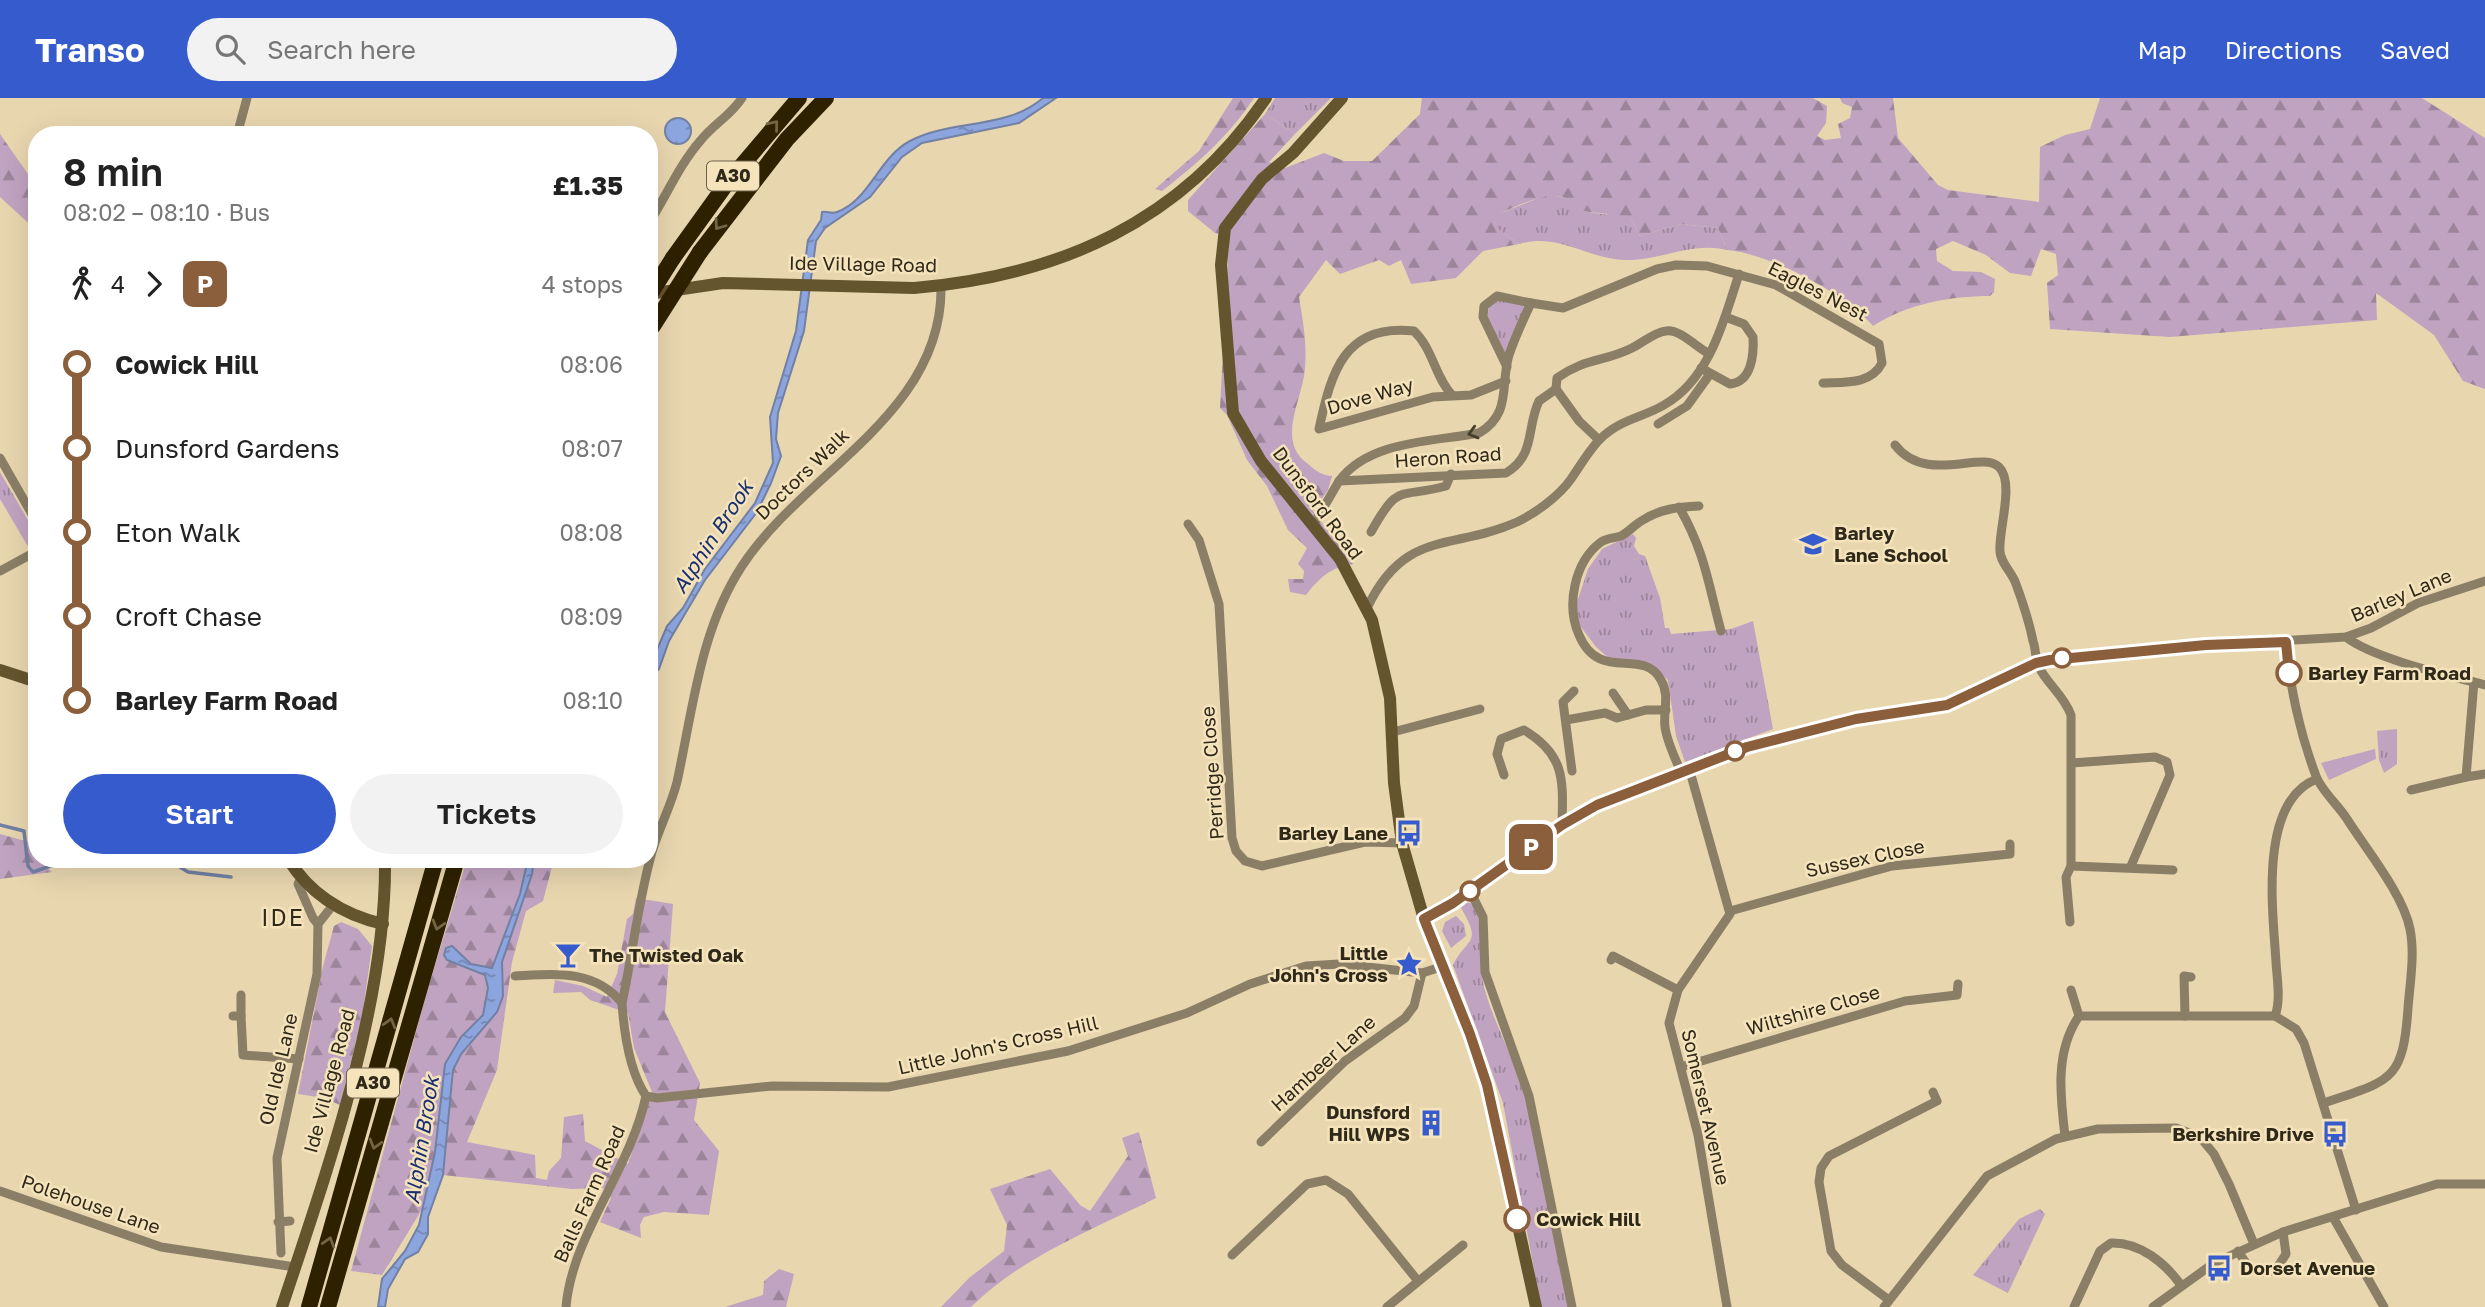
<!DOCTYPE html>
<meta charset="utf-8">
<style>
:root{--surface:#fff;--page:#f2f2f2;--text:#222;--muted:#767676;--accent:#365bcc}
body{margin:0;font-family:"Golos Text",sans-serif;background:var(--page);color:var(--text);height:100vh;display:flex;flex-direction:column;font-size:26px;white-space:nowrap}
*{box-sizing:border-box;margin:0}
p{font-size:23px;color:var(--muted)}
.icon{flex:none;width:38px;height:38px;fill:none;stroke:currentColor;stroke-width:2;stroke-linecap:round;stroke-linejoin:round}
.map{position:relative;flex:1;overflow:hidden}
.side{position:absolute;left:28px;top:28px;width:630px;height:742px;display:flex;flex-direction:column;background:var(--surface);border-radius:28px;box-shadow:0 7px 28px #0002}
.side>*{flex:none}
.badge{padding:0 14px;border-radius:10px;font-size:24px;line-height:46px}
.map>.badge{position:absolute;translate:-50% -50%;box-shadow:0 0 0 4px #fff}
.legs{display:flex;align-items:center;gap:10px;height:77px;padding:0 35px;font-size:23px}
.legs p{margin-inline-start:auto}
.summary{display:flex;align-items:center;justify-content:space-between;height:119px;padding:0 35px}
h1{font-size:38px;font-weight:600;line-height:52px}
.action{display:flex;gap:14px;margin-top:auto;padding:14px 35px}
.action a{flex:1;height:80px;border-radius:42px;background:var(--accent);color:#fff;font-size:28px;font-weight:600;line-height:80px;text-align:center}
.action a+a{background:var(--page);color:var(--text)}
ul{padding:0 35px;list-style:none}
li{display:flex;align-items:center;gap:24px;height:84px;font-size:26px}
li i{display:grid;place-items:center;width:10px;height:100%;margin:0 9px;background:currentColor}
li i::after{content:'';width:18px;height:18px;margin:-9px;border:5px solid;border-radius:50%;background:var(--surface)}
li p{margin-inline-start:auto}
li:first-child i{background:linear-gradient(#0000 50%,currentColor 0)}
li:last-child i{background:linear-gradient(currentColor 50%,#0000 0)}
header{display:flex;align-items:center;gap:42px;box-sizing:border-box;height:98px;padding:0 35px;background:var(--accent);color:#fff}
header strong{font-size:33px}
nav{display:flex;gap:38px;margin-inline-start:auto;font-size:24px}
.search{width:490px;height:63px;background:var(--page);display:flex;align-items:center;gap:18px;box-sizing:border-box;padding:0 24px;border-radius:38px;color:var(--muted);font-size:26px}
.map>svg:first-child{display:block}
.grass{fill:url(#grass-tufts)}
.forest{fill:url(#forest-firs)}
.water{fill:url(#water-ripples);stroke:#7180a3;stroke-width:2}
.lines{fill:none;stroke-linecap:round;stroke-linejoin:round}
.stream{stroke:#7180a3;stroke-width:3.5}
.street{stroke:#8a7f66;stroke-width:9}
.secondary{stroke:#65552f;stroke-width:12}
.highway{stroke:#2e2100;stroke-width:16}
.highway-bridge{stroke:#2e2100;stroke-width:16}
.oneway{stroke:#746542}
.oneway2{stroke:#463e2c}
.line-1-casing{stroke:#fff;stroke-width:16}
.line-1{stroke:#8b5e3c;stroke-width:10}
.stop-1-dot{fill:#fff;stroke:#8b5e3c;stroke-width:3.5}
.labels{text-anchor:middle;stroke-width:5;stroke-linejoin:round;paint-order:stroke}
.shield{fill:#f5e3bc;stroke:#6a614a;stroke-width:2}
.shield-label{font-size:18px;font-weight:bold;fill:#2f2919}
.street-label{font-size:19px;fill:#2f2919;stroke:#f5e3bc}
.poi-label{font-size:19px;font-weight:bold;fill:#2f2919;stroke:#f5e3bc;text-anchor:end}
.stop-label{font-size:19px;font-weight:bold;fill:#2f2919;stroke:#f5e3bc;text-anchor:start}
.water-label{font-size:21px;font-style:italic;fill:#192f71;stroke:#f5e3bc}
.quarter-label{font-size:23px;letter-spacing:2px;fill:#2f2919;stroke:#f5e3bc}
</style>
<header>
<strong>Transo</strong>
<div class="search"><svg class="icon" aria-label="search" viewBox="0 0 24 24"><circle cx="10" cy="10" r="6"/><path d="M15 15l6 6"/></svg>Search here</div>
<nav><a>Map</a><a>Directions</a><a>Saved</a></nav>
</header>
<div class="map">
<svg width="2485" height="1209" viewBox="0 0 2485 1209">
<defs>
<pattern id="grass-tufts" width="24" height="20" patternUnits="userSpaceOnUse" patternTransform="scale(1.75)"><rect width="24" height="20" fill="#c0a3c0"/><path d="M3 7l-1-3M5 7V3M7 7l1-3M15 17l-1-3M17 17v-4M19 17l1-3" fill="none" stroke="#9c859b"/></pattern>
<pattern id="forest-firs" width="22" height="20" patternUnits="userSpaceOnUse" patternTransform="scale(1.75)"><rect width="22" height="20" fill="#c0a3c0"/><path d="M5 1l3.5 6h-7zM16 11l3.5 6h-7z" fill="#9c859b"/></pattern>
<pattern id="water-ripples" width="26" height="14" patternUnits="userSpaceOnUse" patternTransform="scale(1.75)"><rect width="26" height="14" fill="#8da5de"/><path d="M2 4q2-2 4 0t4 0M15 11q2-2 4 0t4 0" fill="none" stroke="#7486b3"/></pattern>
</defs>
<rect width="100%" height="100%" fill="#e8d6af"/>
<!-- grass -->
<g class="grass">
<polygon points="1275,0 1331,0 1295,36 1265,16"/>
<path d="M1548 96 1573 102 1581 113 1631 120 1640 138 1681 126 1718 130 1727 152C1692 143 1660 163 1625 162 1587 161 1558 134 1519 146L1495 129 1493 114 1501 115Z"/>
<polygon points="1498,202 1524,206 1526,210 1504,258 1487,222 1489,208"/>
<polygon points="0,374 37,438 37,448 30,452 0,401"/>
<polygon points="1633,436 1636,440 1634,448 1639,456 1645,458 1660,500 1665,530 1669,530 1671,536 1731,531 1753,523 1773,631 1685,664 1676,638 1668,582 1650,566 1610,561 1596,549 1578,525 1575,510 1588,471 1602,451"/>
<polygon points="2397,631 2397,666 2384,675 2379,662 2377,633"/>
<polygon points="2375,651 2376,661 2329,682 2321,665"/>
<path d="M1467 804 1475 807C1484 835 1477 866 1486 896 1495 926 1511 955 1521 985 1544 1057 1553 1135 1568 1209H1541L1503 1005 1453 867C1467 839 1483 847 1461 810Z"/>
<polygon points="1456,818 1464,826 1466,838 1451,850 1442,833 1445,824"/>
<polygon points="2040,1111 2045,1116 2008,1195 1973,1177 2019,1121"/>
</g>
<!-- forest -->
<g class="forest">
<path d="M1233 0H1254C1230 37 1197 66 1162 93L1155 91 1199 53Z"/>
<path d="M1422 0H1813L1827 8 1826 25 1817 38 1825 42 1841 40 1838 26 1850 20 1852 9 1842 5 1840 0H1893L1898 40 1938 87 1948 92 2039 104 2040 49 2065 37 2090 31 2100 0H2422L2485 40V291L2463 283 2434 237 2376 195 2377 222 2170 239 2050 231 2047 185 2058 177 2056 156 2041 151 2031 178 2010 175 1986 157 1953 143 1936 151 1937 163 1953 173 1981 174 1995 181 1994 194 1990 198C1950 198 1907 206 1873 228 1845 195 1770 156 1727 152L1718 130 1681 126 1640 138 1631 120 1614 127 1607 116 1581 113C1560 84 1528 104 1501 115H1494L1495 129 1519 146 1483 153 1456 180 1411 186 1401 162 1389 168 1379 162 1340 176 1326 162 1299 199C1303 223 1307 245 1305 270 1303 302 1275 342 1308 366 1316 373 1321 377 1332 378L1328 392 1313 413 1353 466C1331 469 1319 480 1306 497L1290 494 1288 481H1303L1304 473 1298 466 1307 450 1288 432 1267 388 1247 362 1227 317 1220 310 1229 140 1215 135 1188 113V102L1265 16 1295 36 1269 64 1285 70 1324 55 1344 63H1372L1420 16Z"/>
<polygon points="0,36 37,89 37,133 0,99"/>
<polygon points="0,736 29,744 37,761 52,774 0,781"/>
<polygon points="467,761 554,761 543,803 526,813 512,864 497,972 467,1044 535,1057 536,1080 547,1082 549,1073 561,1060 564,1019 583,1016 585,1043 628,1066 652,994 634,950 628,915 590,902 581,894 553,895 555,882 583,888 607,899 617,876 627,821 633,816 636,800 673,806 665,914 700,985 694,1022 719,1053 709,1117 664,1114 644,1119 640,1127 641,1140 600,1124 611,1100 603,1090 572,1091 443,1077 382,1177 351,1173 426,897"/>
<polygon points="341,824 358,831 372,848 362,919 340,1007 324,1000 298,996 323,868 334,828"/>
<path d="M1139 1034 1156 1100C1094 1131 1021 1159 971 1209H941L969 1180 1004 1153 1007 1127 990 1091 1050 1071 1080 1107 1090 1113 1128 1058 1122 1040Z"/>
<polygon points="779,1171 794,1176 786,1209 725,1209 763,1197 764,1183"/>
</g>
<!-- water -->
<g class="water">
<path d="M1043 0H1056L1019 25 922 45 902 59 870 99 825 130 816 143 804 233 778 315 776 341 781 358 771 385 757 414 705 482 669 543 659 571 649 581V571L667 528 683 510 705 471 755 405 773 365 770 319 796 233 808 142 821 122 822 114C827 113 831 116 837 114 869 103 879 59 910 43 952 21 1006 32 1043 0Z"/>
<circle cx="678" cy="33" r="13"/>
<polygon points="528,761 534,761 532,776 502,864 503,898 497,914 461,956 453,972 443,1077 428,1119 428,1136 418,1154 405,1161 388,1191 385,1209 378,1209 382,1181 405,1153 419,1127 435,1054 445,966 461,939 483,917 488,890 485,877 447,862 444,857 446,850 452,848 471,866 492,870 520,796"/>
</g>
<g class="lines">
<!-- stream -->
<g class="stream">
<polyline points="0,727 24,733 28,768 33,774 71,761"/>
<polyline points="167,761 188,774 231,779"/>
</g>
<!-- street -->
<g class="street">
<polyline points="237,37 247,0"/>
<path d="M649 125C667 97 679 67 701 42 714 26 730 18 742 0"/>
<path d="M941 187C944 316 804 373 742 468 700 532 693 611 677 684 671 708 659 730 652 754 638 803 633 855 622 905 624 934 629 973 646 998L657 1000 772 988 888 989 1068 953 1187 915 1250 886 1306 868 1339 866 1422 875 1441 869"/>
<polyline points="1507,269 1483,219 1484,208 1497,198 1531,205"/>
<path d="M1701 270 1730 286C1752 284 1754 256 1753 239L1744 226 1728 220"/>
<path d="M1556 291 1557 280C1585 260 1604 264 1632 250 1642 245 1655 234 1666 233 1680 231 1696 249 1708 255"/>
<polyline points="1556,291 1579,323 1599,342"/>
<path d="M1452 297C1435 279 1433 251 1414 233 1344 225 1331 275 1319 331L1433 299 1471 297 1506 283"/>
<polyline points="1658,326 1687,308 1710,276"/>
<path d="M1895 347C1926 387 1981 352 1999 369 2015 384 1998 434 2000 453 2000 464 2013 476 2016 486 2023 505 2029 523 2033 543 2036 551 2035 561 2039 569 2047 586 2063 596 2071 617V768L2066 779 2070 824"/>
<polyline points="0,360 37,425"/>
<path d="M1339 383C1369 342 1433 344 1479 335 1512 316 1500 287 1509 257 1515 239 1523 222 1531 205L1563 210 1657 171 1676 167 1707 168 1776 187 1879 246 1882 265C1871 287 1844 284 1823 285"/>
<path d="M1679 409C1705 454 1708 485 1721 533"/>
<polyline points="1188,426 1199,442 1219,506 1232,740 1236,753 1245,763 1262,768 1365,744 1402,745"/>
<path d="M1314 426 1339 383 1506 375C1536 357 1526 330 1539 303L1556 291"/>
<path d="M1371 434C1399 384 1397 401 1446 388L1451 376"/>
<polyline points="0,473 37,453"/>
<path d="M1367 510C1405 430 1452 453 1517 424 1536 415 1559 398 1571 381 1580 368 1588 354 1599 342 1620 321 1642 320 1664 307 1710 281 1724 222 1739 176"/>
<path d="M2346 539C2372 560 2450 578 2485 587"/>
<path d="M2285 544C2291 591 2299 633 2316 678 2321 692 2338 707 2347 721 2366 751 2403 796 2410 831 2415 856 2410 885 2408 910 2403 985 2390 982 2324 1005"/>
<polyline points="1613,595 1628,617"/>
<polyline points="1566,622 1605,615 1617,620 1646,612 1666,612"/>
<polyline points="1393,634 1480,611"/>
<polyline points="2072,665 2155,659 2167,664 2170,677 2131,768"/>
<polyline points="1689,670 1730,816 1678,892 1669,925 1698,1037 1727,1209"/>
<polyline points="1572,673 1563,604 1574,593"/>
<path d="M1681 674C1675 660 1667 644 1665 629 1663 613 1670 597 1661 582 1642 548 1600 586 1579 537 1566 508 1574 464 1601 444 1607 440 1615 440 1621 438 1629 434 1635 426 1643 422 1660 411 1678 409 1699 408"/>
<path d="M1504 677 1497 656 1501 641 1524 632C1566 657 1563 683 1562 727"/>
<polyline points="2466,679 2485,676"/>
<polyline points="2411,692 2466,679 2474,584"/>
<polyline points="2071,768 2173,772"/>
<polyline points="302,778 298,786 313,820 318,826"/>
<polyline points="1470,793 1483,819 1485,874 1529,998 1572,1209"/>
<polyline points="1730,813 1892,768 2010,756 2010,746"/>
<polyline points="1424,821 1453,805 1562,727 1597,707 1747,649 1856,621 1961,602 2036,565 2050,562 2206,547 2346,539 2371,530 2418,505 2485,483"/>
<polyline points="1611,862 1613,858 1678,892"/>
<path d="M515 878C555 876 594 871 622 905"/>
<polyline points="2071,892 2079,918"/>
<polyline points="233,918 241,918 243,957 299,961"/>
<polyline points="241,918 241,897"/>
<polyline points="2185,918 2184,878 2191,879"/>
<path d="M2275 918C2281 902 2277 881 2276 864 2273 814 2258 703 2317 681"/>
<polyline points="1681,969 1905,903 1957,897 1958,886"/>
<path d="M2065 1038C2060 997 2055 953 2079 918H2275L2296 931 2304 945 2356 1112"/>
<polyline points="1261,1044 1345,963 1405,920 1414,908 1422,875"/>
<polyline points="0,1093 161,1149 295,1169"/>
<polyline points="2333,1119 2384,1209"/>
<polyline points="278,1124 290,1123"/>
<path d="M2238 1153C2247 1168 2255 1178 2275 1173L2286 1156 2283 1134"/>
<polyline points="281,1155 277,1060 317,876 318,826 333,807"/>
<polyline points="1232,1157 1307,1086 1326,1082 1348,1096 1418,1183"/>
<polyline points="1889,1202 1842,1167 1831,1153 1819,1084 1821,1070 1829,1058 1937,1003 1933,994"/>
<path d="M566 1209C572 1137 630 1073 646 998"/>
<polyline points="1387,1209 1463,1147"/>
<polyline points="1884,1209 1987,1078 2056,1041 2098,1031 2176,1030 2200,1039 2214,1056 2229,1086 2254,1146"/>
<path d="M2074 1209 2100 1153 2111 1145C2140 1144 2165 1165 2181 1187"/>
<polyline points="2153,1209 2214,1165 2283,1134 2437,1086 2485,1086"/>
</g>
<!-- secondary -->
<g class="secondary">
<polyline points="1342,0 1293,55 1262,81 1225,130 1221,167 1233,315 1261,363 1340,461 1372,522 1390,600 1394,685 1402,745 1424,821 1470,936 1487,987 1536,1209"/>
<path d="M649 196 723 185 914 190C1059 178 1182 124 1266 0"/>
<polyline points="0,572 37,584"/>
<path d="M288 761C310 796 344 817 383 826"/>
<path d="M282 1209C327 1073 387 905 385 761"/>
</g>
<!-- highway -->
<g class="highway">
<polyline points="700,154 787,41 826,0"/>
<polyline points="673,160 727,85 799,0"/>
<polyline points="309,1209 436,761"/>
<polyline points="328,1209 457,761"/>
</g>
<!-- highway-bridge -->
<g class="highway-bridge">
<polyline points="649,198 673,160"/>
<polyline points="653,228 700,154"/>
</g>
</g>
<!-- one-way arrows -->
<defs><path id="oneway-chevron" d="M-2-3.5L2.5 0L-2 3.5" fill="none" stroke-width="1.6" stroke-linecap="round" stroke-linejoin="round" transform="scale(1.75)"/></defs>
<g class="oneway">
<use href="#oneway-chevron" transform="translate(774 27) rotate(-51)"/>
<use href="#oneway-chevron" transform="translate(719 127) rotate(126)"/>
<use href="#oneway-chevron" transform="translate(438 827) rotate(106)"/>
<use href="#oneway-chevron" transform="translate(390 925) rotate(-74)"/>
<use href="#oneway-chevron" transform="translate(375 1046) rotate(106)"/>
<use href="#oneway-chevron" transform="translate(329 1144) rotate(-73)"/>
</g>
<use class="oneway2" href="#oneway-chevron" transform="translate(1473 335) rotate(164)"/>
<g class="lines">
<!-- line-1 casing -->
<g class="line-1-casing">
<polyline id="line-1" points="1517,1121 1487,987 1470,936 1424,821 1453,805 1562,727 1597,707 1747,649 1856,621 1947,607 2036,565 2050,562 2206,547 2286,544 2289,575"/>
</g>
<!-- line-1 -->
<use href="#line-1" class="line-1"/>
</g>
<!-- icons -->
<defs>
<g id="school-bare" transform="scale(2.1)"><path d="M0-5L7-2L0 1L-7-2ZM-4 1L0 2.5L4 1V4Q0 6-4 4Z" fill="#365bcc" stroke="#f5e3bc" stroke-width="2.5" paint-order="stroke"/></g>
<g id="bus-bare" transform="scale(2.1)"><path d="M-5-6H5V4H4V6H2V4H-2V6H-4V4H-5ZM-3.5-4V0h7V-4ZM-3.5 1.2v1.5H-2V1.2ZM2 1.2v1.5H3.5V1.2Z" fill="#365bcc" stroke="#f5e3bc" stroke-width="2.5" paint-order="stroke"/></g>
<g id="bar-bare" transform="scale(2.1)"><path d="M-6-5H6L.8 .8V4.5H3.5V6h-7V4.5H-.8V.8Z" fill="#365bcc" stroke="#f5e3bc" stroke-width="2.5" paint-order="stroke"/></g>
<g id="sight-bare" transform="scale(2.1)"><path d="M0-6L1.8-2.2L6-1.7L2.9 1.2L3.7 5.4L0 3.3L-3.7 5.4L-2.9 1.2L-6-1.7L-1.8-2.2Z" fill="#365bcc" stroke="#f5e3bc" stroke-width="2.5" paint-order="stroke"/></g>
<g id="building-bare" transform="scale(2.1)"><path d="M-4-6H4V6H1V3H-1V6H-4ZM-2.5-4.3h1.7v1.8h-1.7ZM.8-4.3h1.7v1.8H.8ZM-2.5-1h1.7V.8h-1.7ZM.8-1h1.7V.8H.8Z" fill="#365bcc" stroke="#f5e3bc" stroke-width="2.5" paint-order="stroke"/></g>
</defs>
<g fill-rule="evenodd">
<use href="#school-bare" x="1813" y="446"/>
<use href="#bus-bare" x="1409" y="735"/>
<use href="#bar-bare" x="568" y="857"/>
<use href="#sight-bare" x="1409" y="866"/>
<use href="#building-bare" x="1431" y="1025"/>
<use href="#bus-bare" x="2335" y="1036"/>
<use href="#bus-bare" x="2219" y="1170"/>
</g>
<!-- markers -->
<g class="stop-1-dot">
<circle cx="2062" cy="560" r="9"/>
<circle cx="2289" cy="575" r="12"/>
<circle cx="1735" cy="653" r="9"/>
<circle cx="1470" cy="793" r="9"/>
<circle cx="1517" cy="1121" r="12"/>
</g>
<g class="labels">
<!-- shield labels -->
<g class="shield">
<rect x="707" y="63.5" width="52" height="29" rx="5"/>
<rect x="347" y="970.5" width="52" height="29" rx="5"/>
</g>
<g class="shield-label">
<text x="733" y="84">A30</text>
<text x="373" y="991">A30</text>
</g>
<!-- street labels -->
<g class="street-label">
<text transform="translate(863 166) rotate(1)" y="7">Ide Village Road</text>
<text transform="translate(1818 193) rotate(27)" y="7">Eagles Nest</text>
<text transform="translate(1370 298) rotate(-16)" y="7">Dove Way</text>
<text transform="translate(1448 359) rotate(-4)" y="7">Heron Road</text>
<text transform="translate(802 376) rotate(-44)" y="7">Doctors Walk</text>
<text transform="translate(1318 405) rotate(53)" y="7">Dunsford Road</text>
<text transform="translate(2401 497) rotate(-23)" y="7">Barley Lane</text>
<text transform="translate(1212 675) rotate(-94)" y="7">Perridge Close</text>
<text transform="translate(1865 760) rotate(-12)" y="7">Sussex Close</text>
<text transform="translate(1813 912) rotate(-16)" y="7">Wiltshire Close</text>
<text transform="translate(998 947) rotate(-13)" y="7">Little John's Cross Hill</text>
<text transform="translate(1323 965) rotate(-42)" y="7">Hambeer Lane</text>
<text transform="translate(278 971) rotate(-77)" y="7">Old Ide Lane</text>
<text transform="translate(329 983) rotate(-75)" y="7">Ide Village Road</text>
<text transform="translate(1706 1009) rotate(77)" y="7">Somerset Avenue</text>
<text transform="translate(589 1096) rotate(-66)" y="7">Balls Farm Road</text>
<text transform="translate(91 1106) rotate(19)" y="7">Polehouse Lane</text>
</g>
<!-- poi labels -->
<g class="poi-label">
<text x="1834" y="442" text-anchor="start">Barley<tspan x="1834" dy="22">Lane School</tspan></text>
<text x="1388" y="742">Barley Lane</text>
<text x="1388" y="862">Little<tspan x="1388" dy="22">John's Cross</tspan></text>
<text x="589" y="864" text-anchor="start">The Twisted Oak</text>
<text x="1410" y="1021">Dunsford<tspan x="1410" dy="22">Hill WPS</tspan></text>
<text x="2314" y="1043">Berkshire Drive</text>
<text x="2240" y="1177" text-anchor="start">Dorset Avenue</text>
</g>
<!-- stop labels -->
<g class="stop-label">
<text x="2308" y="582">Barley Farm Road</text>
<text x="1536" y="1128">Cowick Hill</text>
</g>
<!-- water labels -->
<g class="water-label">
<text transform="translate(713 439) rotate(-57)" y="7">Alphin Brook</text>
<text transform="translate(422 1042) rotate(-81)" y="7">Alphin Brook</text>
</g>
<!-- quarter labels -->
<g class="quarter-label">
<text x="283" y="828">IDE</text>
</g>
</g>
</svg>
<b class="badge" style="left:1531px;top:749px;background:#8b5e3c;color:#fff">P</b>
<section class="side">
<div class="summary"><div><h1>8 min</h1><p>08:02 – 08:10 · Bus</p></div><b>£1.35</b></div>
<div class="legs"><svg class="icon" aria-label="walk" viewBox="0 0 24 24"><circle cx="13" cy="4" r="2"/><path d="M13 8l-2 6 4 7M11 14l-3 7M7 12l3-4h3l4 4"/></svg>4<svg class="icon" aria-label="forward" viewBox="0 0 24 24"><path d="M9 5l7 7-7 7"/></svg><b class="badge" style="background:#8b5e3c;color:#fff">P</b><p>4 stops</p></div>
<ul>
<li><i style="color:#8b5e3c"></i><b>Cowick Hill</b><p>08:06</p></li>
<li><i style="color:#8b5e3c"></i><span>Dunsford Gardens</span><p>08:07</p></li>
<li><i style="color:#8b5e3c"></i><span>Eton Walk</span><p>08:08</p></li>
<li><i style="color:#8b5e3c"></i><span>Croft Chase</span><p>08:09</p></li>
<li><i style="color:#8b5e3c"></i><b>Barley Farm Road</b><p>08:10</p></li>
</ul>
<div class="action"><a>Start</a><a>Tickets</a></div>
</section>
</div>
